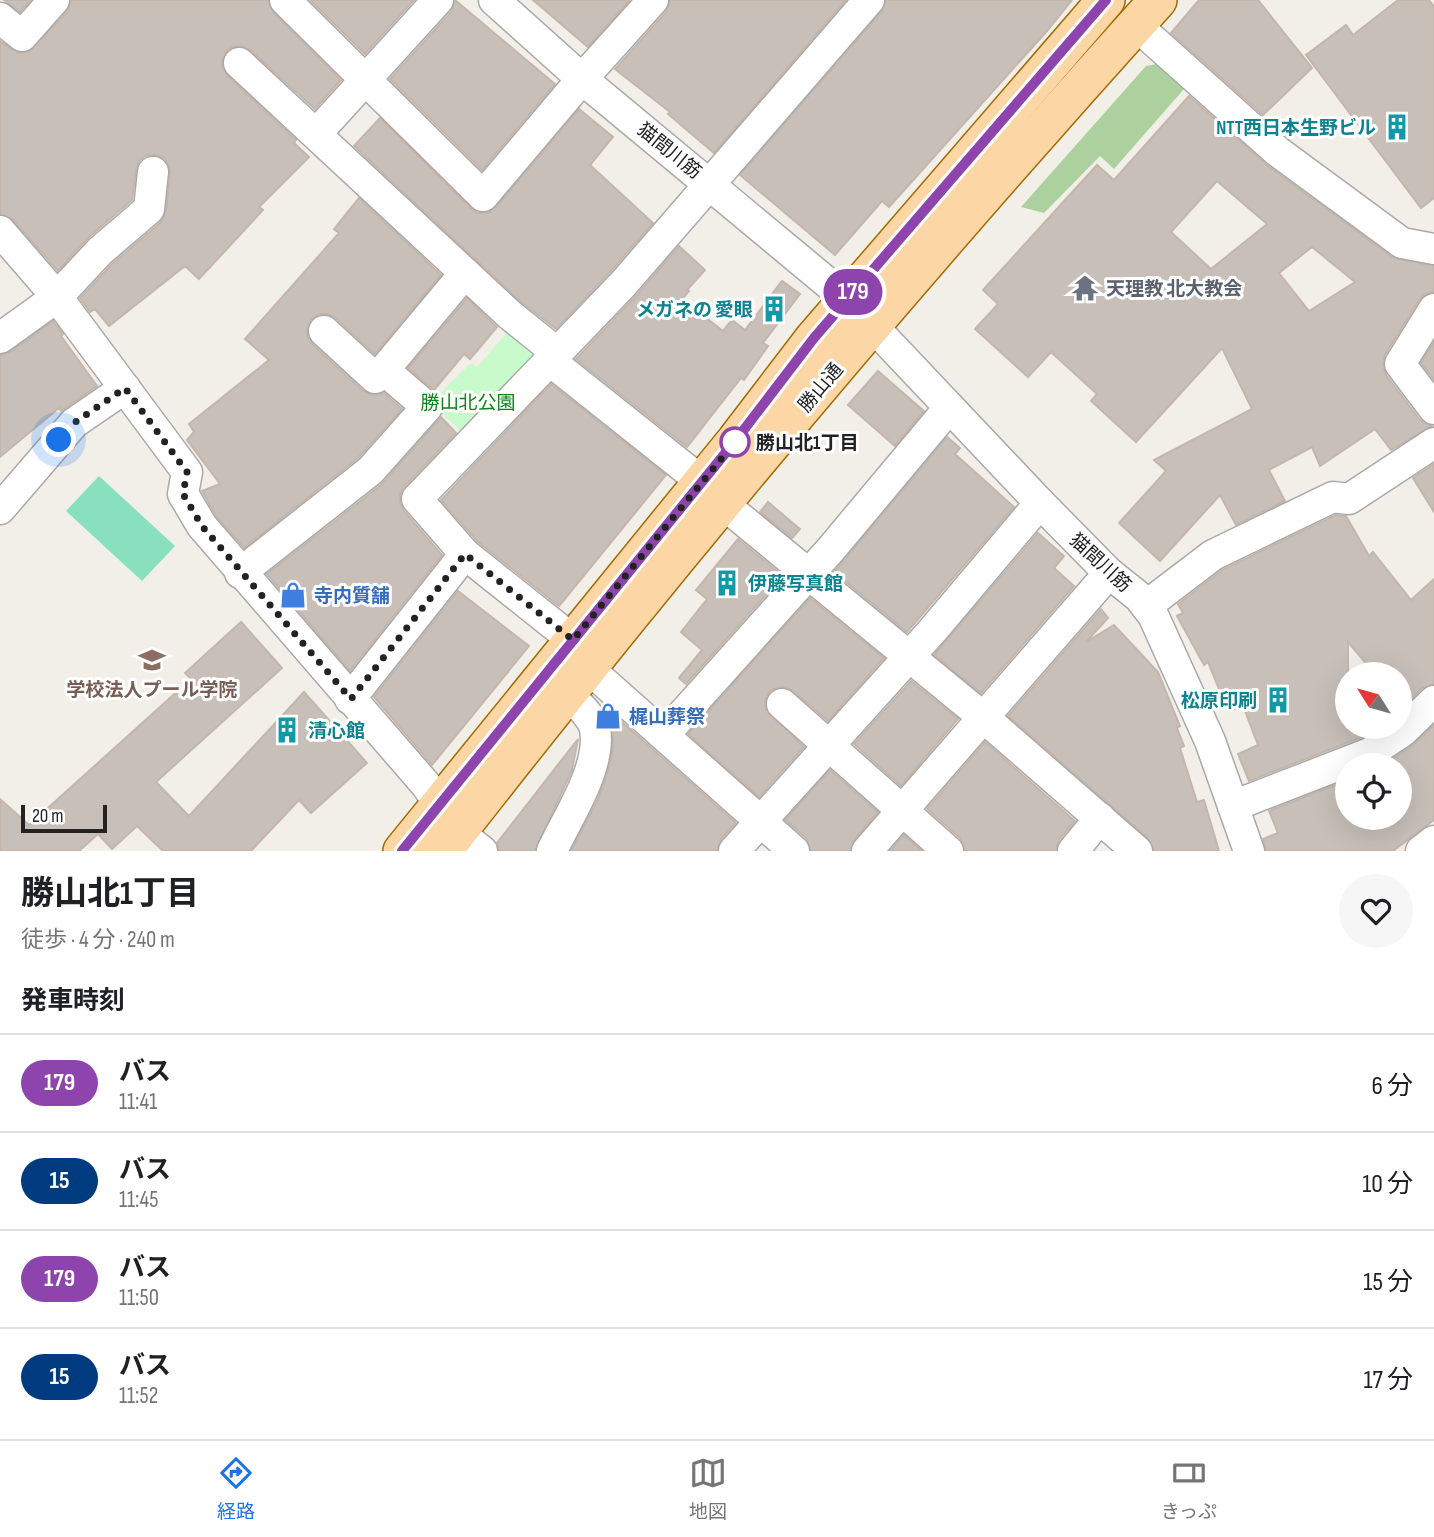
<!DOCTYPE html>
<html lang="ja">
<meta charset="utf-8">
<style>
:root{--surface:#fff;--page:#f6f6f6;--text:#202124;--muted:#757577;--line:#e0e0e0;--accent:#1a73e8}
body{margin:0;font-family:"Sofia Sans Condensed","Noto Sans JP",sans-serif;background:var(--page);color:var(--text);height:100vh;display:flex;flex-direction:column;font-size:26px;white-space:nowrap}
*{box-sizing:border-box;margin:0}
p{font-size:23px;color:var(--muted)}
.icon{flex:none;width:38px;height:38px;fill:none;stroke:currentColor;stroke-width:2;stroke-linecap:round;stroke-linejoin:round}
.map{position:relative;height:851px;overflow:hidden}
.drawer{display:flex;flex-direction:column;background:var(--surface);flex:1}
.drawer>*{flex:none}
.badge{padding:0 14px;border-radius:23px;font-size:24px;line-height:46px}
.needle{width:46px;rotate:307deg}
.fabs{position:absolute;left:1335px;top:662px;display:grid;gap:14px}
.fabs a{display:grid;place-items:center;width:77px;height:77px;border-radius:50%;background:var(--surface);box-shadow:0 7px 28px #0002;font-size:35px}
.scale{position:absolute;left:21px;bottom:18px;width:86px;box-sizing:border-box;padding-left:7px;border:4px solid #222;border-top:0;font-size:19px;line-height:24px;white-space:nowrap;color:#222;-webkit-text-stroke:5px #fff;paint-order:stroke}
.you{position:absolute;width:35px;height:35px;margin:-18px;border:5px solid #fff;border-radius:50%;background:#1a73e8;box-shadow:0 0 0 10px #1a73e833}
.map>.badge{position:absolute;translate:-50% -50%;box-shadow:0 0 0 4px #fff}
h2{padding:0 21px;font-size:26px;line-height:63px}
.round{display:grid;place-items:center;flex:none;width:74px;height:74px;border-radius:37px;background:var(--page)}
.head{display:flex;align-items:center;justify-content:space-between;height:119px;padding:0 21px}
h1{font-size:33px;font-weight:700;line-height:52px}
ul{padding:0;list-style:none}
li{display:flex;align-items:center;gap:21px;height:98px;padding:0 21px;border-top:2px solid var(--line)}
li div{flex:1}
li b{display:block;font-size:26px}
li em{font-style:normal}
li .badge{min-width:77px;font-weight:700;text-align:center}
.dock{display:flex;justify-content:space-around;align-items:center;height:98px;border-top:2px solid var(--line);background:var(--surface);font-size:19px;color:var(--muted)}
.dock a{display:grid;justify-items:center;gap:4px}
.dock .active{color:var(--accent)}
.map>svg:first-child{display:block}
.forest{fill:#add19e}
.park{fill:#c8facc}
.pitch{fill:#88e0be}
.building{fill:#c7bfb8;stroke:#c4b6ab;stroke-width:2;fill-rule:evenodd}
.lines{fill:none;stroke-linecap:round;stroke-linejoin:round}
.minor-casing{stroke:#a9a9a9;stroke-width:33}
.major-casing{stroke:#a06b00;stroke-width:40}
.minor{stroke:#fff;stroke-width:30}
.major{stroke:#fcd6a4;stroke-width:37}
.line-casing{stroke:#fff;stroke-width:16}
.line{stroke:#8e44ad;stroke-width:10}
.walk{stroke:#222;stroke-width:7;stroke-dasharray:0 12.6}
.stop-dot{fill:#fff;stroke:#8e44ad;stroke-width:3.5}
.labels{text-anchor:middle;stroke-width:6;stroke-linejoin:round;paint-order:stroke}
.culture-label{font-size:19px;font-weight:bold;fill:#0d838f;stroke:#fff;text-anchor:end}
.street-label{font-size:19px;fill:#222;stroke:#fff}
.worship-label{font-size:19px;font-weight:bold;fill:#5b616d;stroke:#fff;text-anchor:start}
.park-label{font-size:19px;fill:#0c8416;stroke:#fff}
.stop-label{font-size:19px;font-weight:bold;fill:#222;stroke:#fff;text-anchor:start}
.shop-label{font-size:19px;font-weight:bold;fill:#366cbe;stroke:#fff;text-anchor:start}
.education-label{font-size:19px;font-weight:bold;fill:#785e54;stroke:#fff}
</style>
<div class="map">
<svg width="1434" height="851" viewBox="0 0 1434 851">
<rect width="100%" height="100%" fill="#f2efe9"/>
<!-- forest -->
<polygon class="forest" points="1157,64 1184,89 1114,169 1100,156 1044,213 1021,207 1146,66"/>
<!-- park -->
<polygon class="park" points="511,328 547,360 469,439 439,411 436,397 471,363 477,367"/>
<!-- pitch -->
<polygon class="pitch" points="99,476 175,546 142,581 66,511"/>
<!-- building -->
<g class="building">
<polygon points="4,0 31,0 20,12"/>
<polygon points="71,0 268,0 273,12 341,80 315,109 250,50 242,46 233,47 227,51 222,60 222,67 227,75 296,140 294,143 309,157 259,207 263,210 199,279 185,266 109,326 95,309 90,312 80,298 112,264 161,222 166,211 170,174 169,166 164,158 154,155 145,156 139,161 136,170 132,200 88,238 58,271 13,220 0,214 0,41 18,53 28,52 67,12"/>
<polygon points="310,0 414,0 365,54"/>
<polygon points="455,0 555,84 482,170 390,79 451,12"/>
<polygon points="533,0 627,0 629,1 588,47"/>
<polygon points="670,0 846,0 714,153 668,114 670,112 615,69 666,12"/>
<polygon points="886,0 1072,0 1047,31 889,207 882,201 835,255 740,175 882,11"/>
<polygon points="1199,0 1258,0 1312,68 1263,115 1171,33"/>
<polygon points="1398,0 1429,0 1434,7 1434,198 1421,208 1306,55 1346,25 1353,35"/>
<path d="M1189 96 1267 165 1392 257 1434 266V292L1425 294 1419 300 1385 355 1383 364 1386 375 1420 420 1432 426 1391 450 1375 429 1320 466 1312 447 1269 470 1285 501 1236 525 1220 495 1160 561 1119 523 1166 471 1154 460 1252 409 1222 348 1136 442 1091 401 1097 394 1051 352 1028 377 975 329 998 304 983 290 1097 165 1114 180ZM1217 181 1267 224 1211 269 1171 232ZM1312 247 1355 282 1309 311 1279 273Z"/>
<polygon points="579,109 613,137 590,165 653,223 611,271 556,329 521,302 354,146 380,118 471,208 478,213 488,213 496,207"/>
<polygon points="359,198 441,275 375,354 336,318 328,314 319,314 312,319 307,327 307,336 312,344 363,391 371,395 384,393 402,409 358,458 244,548 216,516 202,491 220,484 187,440 194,432 189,424 269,360 245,339 339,233 334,229"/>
<polygon points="679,246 705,270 687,290 689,291 682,299 723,331 732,320 745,330 782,281 800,294 763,343 768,346 744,380 741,378 687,447 576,359 637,295"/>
<polygon points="467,298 497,327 470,359 464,354 434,390 408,368"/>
<polygon points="53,321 63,334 61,336 97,386 61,411 59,408 0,457 0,355 10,352"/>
<polygon points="1434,342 1434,380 1421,363"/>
<polygon points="878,371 924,411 895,446 848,405"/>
<polygon points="551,384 666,475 559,606 477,541 441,500"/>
<polygon points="441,417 456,433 404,487 400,494 400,502 404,511 442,555 350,671 267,574 381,485"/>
<polygon points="947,437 960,448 955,454 1014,507 907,632 834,572"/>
<polygon points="1434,464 1434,512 1413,478"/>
<polygon points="768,502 800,529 792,538 760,512"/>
<polygon points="1336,515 1346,516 1369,556 1373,552 1411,600 1434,579 1434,684 1422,688 1400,710 1400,674 1375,674 1348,642 1348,726 1379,726 1362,737 1249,781 1238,754 1258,745 1243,706 1228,711 1208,662 1204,665 1177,616 1183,613 1178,604 1222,570"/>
<polygon points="1038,533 1064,556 1054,568 1074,586 981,693 934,655"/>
<polygon points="738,539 783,576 686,684 679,678 702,650 681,632 707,599 696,590"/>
<polygon points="458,591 529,646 432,765 374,697"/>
<polygon points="810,598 884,658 828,721 793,691 785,687 776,688 769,692 765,701 766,710 804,747 759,797 688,734"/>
<polygon points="1101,609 1108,618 1086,642 1114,625 1158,672 1180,726 1177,728 1184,746 1180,748 1197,802 1204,800 1219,851 1154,851 1148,838 1008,716"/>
<polygon points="241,622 282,668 156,782 189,816 304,692 367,763 311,813 299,800 251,851 163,851 137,826 112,849 98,834 79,851 0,851 0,799 29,825 191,679 185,673"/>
<polygon points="911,681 958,719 901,786 854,744"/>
<polygon points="604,706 736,823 721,839 717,851 571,851 598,799 610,764 613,746 612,728"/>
<polygon points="1434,725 1434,820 1393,851 1266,851 1263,839 1278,833 1269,811 1348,780 1348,817 1400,817 1400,765 1384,765 1413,745"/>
<polygon points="578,739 572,770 535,851 499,851 497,843"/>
<polygon points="985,742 1075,821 1059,840 1056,851 965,851 960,838 927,809"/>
<polygon points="830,770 878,812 854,840 850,851 811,851 806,838 785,820"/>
<polygon points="904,835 922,851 890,851"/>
</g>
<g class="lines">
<!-- minor casing -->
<g class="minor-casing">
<g id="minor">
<polyline points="285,0 483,196 582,79 653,0"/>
<polyline points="494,0 582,79 847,299 1040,503 1109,573 1139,597 1153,615 1210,741 1249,851"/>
<polyline points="0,18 22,36 54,0"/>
<polyline points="1136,25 1277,151 1402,243 1434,249"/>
<polyline points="239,63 510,315 556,352"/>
<polyline points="316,134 438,0"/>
<polyline points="0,231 57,297 187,472 183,494 202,526 427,786 458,832 482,851"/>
<polyline points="1434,309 1400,364 1434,409"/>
<polyline points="324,331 375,378 384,370"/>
<polyline points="0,338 57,297 100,251 149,209 153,172"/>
<polyline points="549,360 701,481"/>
<polyline points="722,503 983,717 1137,851"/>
<polyline points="0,509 74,423 125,388"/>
<polyline points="240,573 370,471 427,407 384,370 465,273"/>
<polyline points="1146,606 1213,555 1333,497 1349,499 1434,443"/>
<polyline points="573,640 465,554 417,499 624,283 869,0"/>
<polyline points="589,669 794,851"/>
<polyline points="350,699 465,554"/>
<polyline points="782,704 948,851"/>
<polyline points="664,735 832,548 949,408"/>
<polyline points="1233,806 1370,753 1403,731 1434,701"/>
<path d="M552 851C567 818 602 767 595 729 592 716 577 704 569 694"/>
<polyline points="734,851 933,630 1040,503"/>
<polyline points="867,851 1109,573"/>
<polyline points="1073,851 1100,818"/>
<polyline points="1421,851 1434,841"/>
</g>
</g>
<!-- major casing -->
<g class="major-casing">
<g id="major">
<polyline points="402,851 736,440 814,338 1106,0"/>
<path d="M443 851C671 558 910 275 1158 0"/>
</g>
</g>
<!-- minor -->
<use href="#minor" class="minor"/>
<!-- major -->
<use href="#major" class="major"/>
</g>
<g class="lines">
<!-- line casing -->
<g class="line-casing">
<polyline id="line" points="402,851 736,440 814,338 1106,0"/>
</g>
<!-- line -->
<use href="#line" class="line"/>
<!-- walk -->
<polyline class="walk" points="59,440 74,423 125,388 187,472 183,494 202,526 351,699 465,554 573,640 735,442"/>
</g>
<!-- icons -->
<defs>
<g id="building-bare" transform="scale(2.1)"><path d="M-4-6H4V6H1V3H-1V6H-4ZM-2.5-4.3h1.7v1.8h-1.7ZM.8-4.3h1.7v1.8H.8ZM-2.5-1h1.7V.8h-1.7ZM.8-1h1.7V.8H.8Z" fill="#0f9aa8" stroke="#fff" stroke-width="2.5" paint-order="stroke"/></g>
<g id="temple-bare" transform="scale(2.1)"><path d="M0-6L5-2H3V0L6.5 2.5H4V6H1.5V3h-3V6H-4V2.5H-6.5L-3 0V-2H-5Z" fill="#6b7280" stroke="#fff" stroke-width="2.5" paint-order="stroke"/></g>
<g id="shop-bare" transform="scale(2.1)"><path d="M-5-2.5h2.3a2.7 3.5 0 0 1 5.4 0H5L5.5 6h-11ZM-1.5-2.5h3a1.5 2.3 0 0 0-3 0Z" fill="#3f7fe0" stroke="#fff" stroke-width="2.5" paint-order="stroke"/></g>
<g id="school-bare" transform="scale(2.1)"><path d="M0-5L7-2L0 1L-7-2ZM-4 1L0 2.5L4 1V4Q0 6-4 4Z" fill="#8d6e63" stroke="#fff" stroke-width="2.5" paint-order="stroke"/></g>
</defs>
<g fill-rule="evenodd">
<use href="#building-bare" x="1397" y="127"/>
<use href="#temple-bare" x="1085" y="288"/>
<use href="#building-bare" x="774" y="309"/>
<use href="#building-bare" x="727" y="583"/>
<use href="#shop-bare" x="293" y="595"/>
<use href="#school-bare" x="152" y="660"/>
<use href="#building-bare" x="1278" y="700"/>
<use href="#shop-bare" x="608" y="716"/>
<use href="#building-bare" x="287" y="730"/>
</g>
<!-- markers -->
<circle class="stop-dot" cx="735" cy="442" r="14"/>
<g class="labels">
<!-- culture labels -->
<g class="culture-label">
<text x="1376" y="134">NTT西日本生野ビル</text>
<text x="753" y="316">メガネの 愛眼</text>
<text x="748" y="590" text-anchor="start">伊藤写真館</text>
<text x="1257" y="707">松原印刷</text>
<text x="308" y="737" text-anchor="start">清心館</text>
</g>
<!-- street labels -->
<g class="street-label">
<text transform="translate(670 150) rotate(39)" y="7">猫間川筋</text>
<text transform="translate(820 387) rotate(-50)" y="7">勝山通</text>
<text transform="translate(1101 562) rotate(43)" y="7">猫間川筋</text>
</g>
<!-- worship labels -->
<g class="worship-label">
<text x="1106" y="295">天理教 北大教会</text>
</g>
<!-- park labels -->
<g class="park-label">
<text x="468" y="409">勝山北公園</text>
</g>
<!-- stop labels -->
<g class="stop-label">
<text x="756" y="449">勝山北1丁目</text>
</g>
<!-- shop labels -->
<g class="shop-label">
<text x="314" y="602">寺内質舗</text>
<text x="629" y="723">梶山葬祭</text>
</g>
<!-- education labels -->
<g class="education-label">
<text x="152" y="696">学校法人プール学院</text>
</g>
</g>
</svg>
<div class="fabs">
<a><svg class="needle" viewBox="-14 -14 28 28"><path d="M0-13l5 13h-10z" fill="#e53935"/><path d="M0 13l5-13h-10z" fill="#757577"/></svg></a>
<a><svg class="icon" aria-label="locate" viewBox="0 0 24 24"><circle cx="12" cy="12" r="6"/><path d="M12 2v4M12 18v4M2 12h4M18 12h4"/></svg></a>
</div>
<div class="scale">20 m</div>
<div class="you" style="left:59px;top:440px"></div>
<b class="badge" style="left:853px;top:292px;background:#8e44ad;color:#fff">179</b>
</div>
<section class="drawer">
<div class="head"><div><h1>勝山北1丁目</h1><p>徒歩 · 4 分 · 240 m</p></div><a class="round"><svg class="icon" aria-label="heart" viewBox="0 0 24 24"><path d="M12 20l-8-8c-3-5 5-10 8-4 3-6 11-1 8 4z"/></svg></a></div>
<h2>発車時刻</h2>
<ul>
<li><span class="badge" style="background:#8e44ad;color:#fff">179</span><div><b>バス</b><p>11:41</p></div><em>6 分</em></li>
<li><span class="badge" style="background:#003b80;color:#fff">15</span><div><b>バス</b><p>11:45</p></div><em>10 分</em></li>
<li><span class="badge" style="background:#8e44ad;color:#fff">179</span><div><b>バス</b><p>11:50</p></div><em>15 分</em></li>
<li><span class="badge" style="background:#003b80;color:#fff">15</span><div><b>バス</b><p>11:52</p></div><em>17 分</em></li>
</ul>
</section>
<nav class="dock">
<a class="active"><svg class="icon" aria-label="directions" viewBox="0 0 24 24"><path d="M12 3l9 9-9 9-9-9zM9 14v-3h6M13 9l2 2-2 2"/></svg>経路</a>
<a><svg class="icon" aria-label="map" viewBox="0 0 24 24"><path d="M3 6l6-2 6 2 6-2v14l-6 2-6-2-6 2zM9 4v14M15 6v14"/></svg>地図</a>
<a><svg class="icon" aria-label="tickets" viewBox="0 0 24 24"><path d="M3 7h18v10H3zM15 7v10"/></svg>きっぷ</a>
</nav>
